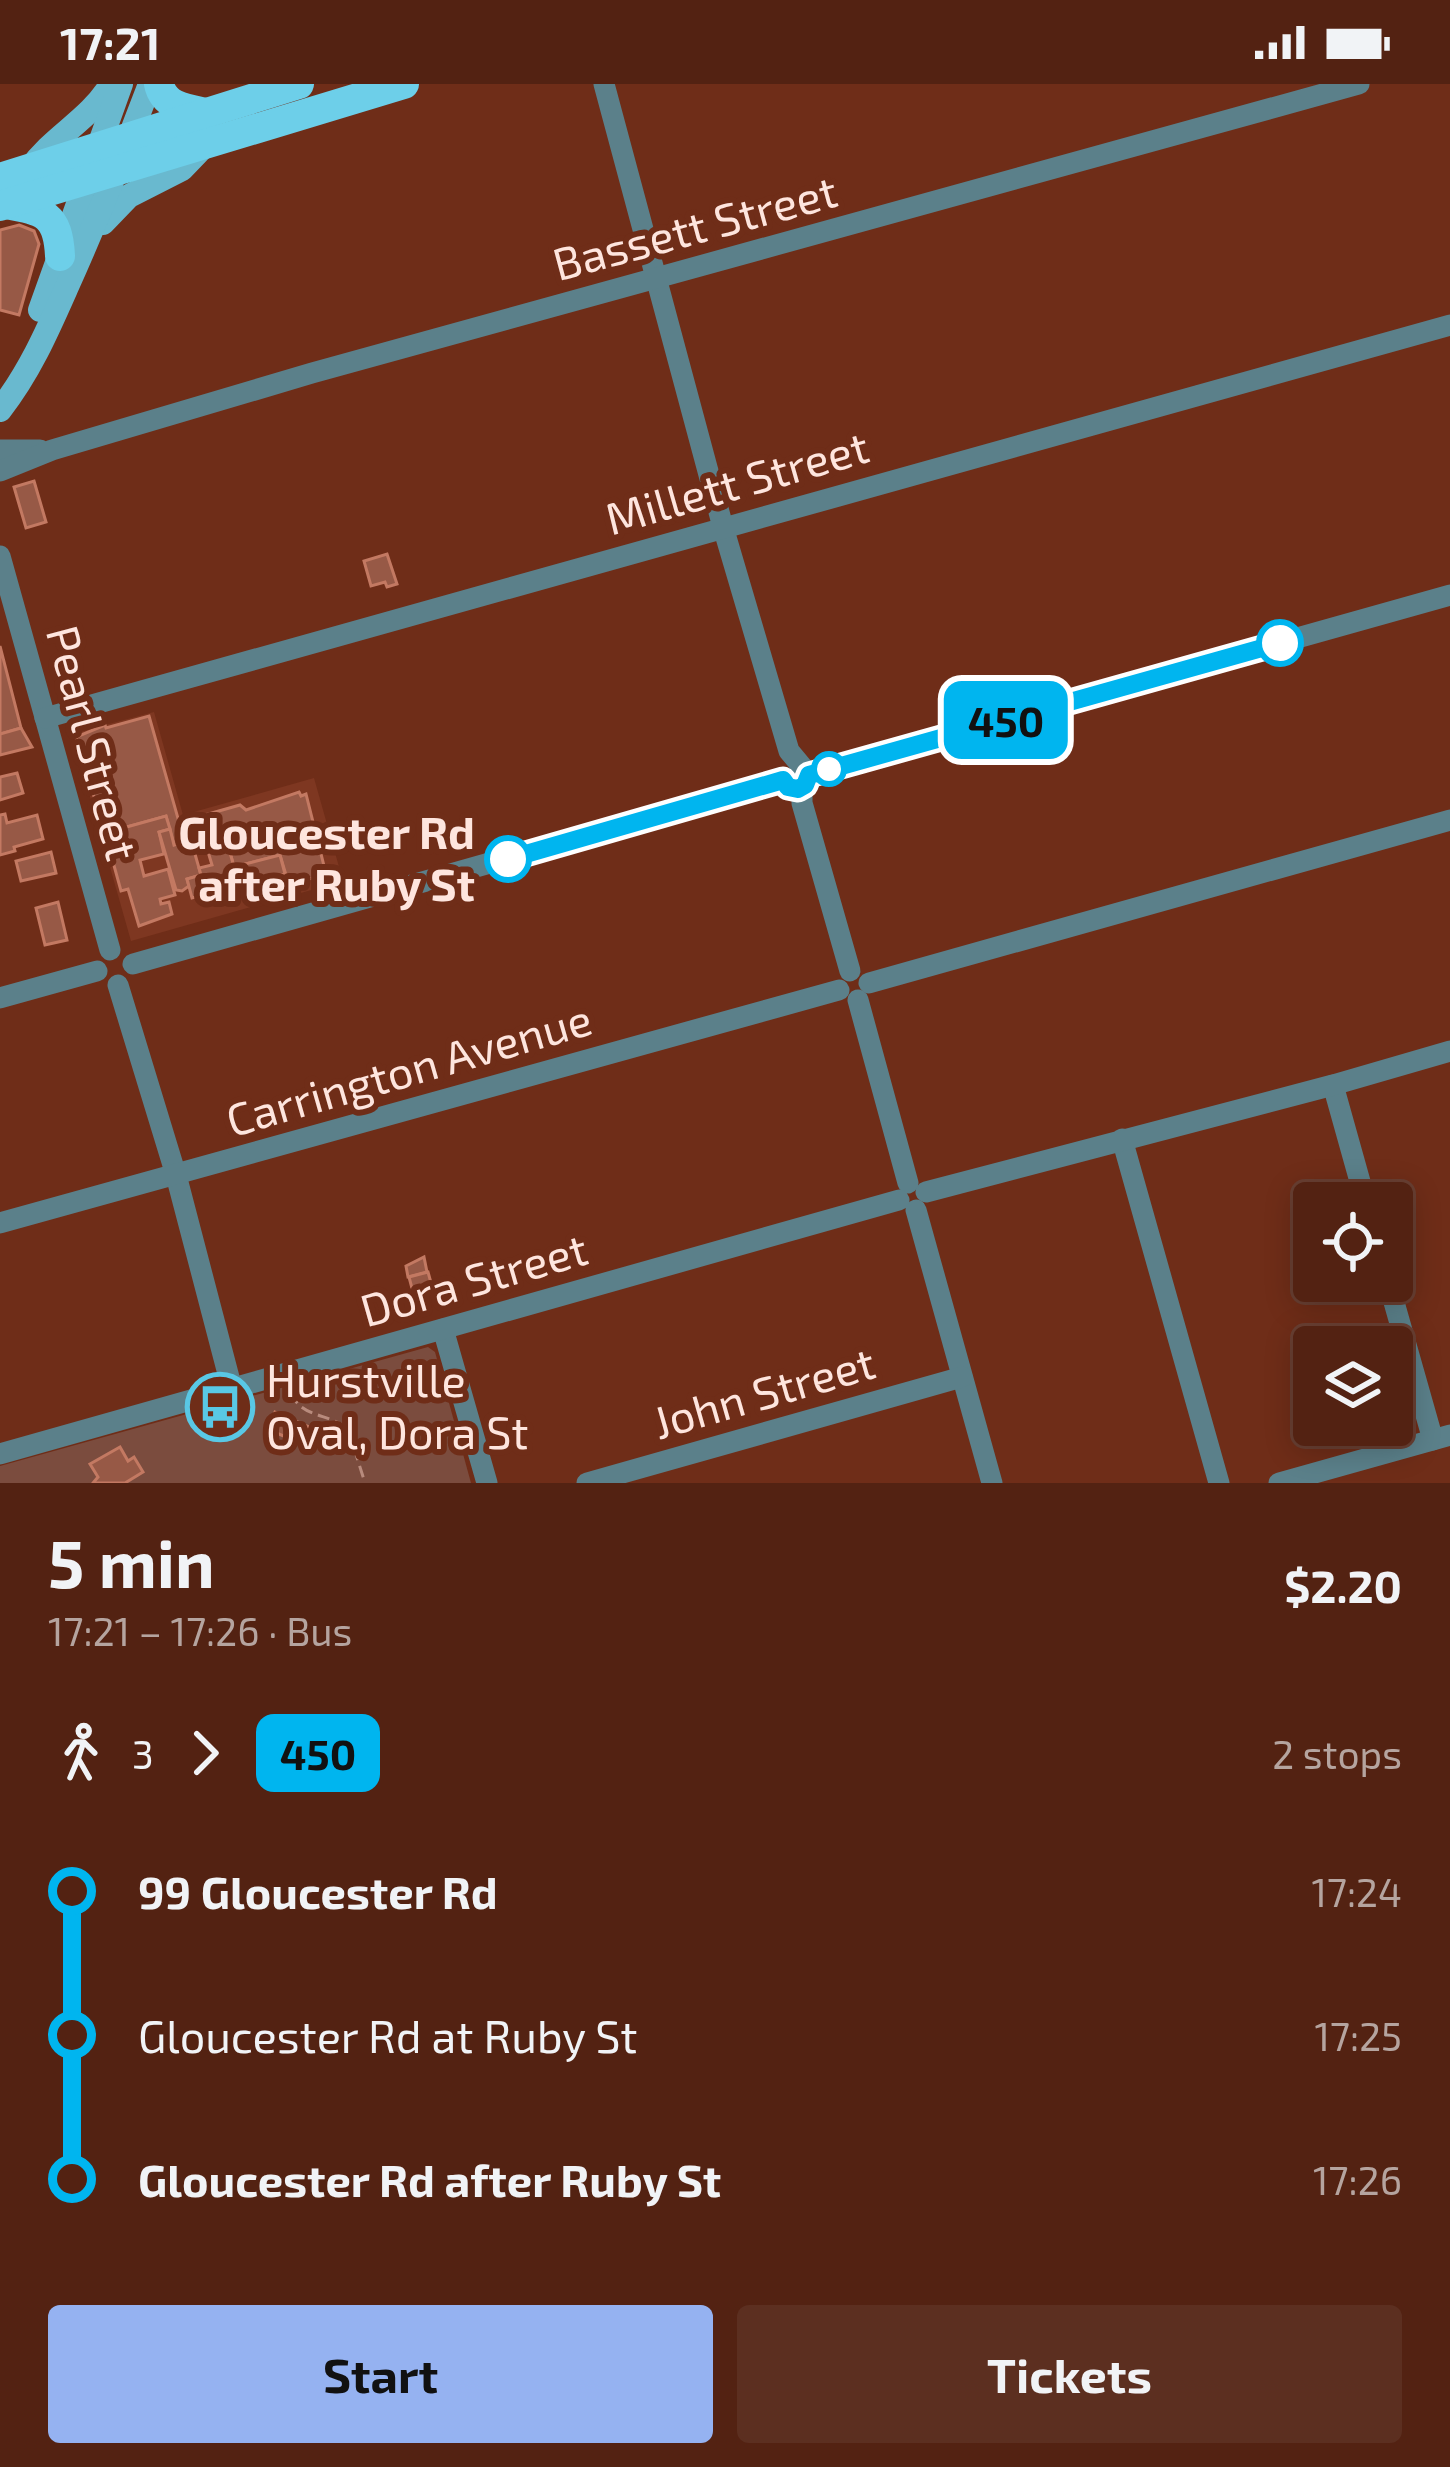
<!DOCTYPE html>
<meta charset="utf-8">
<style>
:root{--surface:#532212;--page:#5c2f20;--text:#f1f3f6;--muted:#b5a49f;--line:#693f32;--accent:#95b2f1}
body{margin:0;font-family:"Exo 2",sans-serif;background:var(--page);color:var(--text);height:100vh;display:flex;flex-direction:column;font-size:45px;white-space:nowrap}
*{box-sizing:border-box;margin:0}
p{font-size:39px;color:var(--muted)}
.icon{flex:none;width:66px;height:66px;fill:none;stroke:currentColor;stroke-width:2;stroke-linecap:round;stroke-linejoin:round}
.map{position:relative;height:1399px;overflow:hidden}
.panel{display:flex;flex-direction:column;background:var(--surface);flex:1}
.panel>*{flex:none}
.badge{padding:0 24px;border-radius:18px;font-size:42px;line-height:78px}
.buttons{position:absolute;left:1293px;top:1098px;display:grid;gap:24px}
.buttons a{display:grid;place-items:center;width:120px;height:120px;border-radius:12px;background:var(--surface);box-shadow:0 6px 30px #0003,0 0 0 3px var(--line);font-size:60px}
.map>.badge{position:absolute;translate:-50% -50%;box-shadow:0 0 0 6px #fff}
.legs{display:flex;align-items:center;gap:18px;height:132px;padding:0 48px;font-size:39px}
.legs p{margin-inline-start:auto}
.head{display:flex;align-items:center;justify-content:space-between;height:204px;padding:0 48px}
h1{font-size:66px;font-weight:700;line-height:90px}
.action{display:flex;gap:24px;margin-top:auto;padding:24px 48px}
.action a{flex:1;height:138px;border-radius:12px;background:var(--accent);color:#111;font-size:48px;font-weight:700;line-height:138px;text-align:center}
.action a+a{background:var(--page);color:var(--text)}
ul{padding:0 48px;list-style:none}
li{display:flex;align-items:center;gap:42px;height:144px;font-size:45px}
li i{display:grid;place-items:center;width:18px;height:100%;margin:0 15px;background:currentColor}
li i::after{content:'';width:30px;height:30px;margin:-15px;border:9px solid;border-radius:50%;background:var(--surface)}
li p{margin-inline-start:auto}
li:first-child i{background:linear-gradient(#0000 50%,currentColor 0)}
li:last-child i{background:linear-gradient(currentColor 50%,#0000 0)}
.status{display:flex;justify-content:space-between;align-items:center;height:84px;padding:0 60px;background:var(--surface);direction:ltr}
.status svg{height:33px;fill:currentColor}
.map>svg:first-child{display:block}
.built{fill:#7e3721}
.green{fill:#7b4c3e}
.building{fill:#975946;stroke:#c37962;stroke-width:3}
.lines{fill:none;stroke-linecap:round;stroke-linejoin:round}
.path{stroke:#b88b7d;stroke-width:3;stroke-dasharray:12 6;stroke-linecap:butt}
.minor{stroke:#5b808a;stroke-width:21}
.major{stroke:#69b9cf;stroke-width:24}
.highway{stroke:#6dcfe9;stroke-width:30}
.line-1-casing{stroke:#fff;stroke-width:27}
.line-1{stroke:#00b5ef;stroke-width:18}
.stop-1-dot{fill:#fff;stroke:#00b5ef;stroke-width:6}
.labels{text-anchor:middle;stroke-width:12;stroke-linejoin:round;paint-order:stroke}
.street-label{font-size:45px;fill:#fee5de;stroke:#6f2d18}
.stop-label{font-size:45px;font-weight:bold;fill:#fee5de;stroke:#6f2d18;text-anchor:end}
.poi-label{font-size:45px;fill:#fee5de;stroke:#6f2d18;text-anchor:start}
</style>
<div class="status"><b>17:21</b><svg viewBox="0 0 49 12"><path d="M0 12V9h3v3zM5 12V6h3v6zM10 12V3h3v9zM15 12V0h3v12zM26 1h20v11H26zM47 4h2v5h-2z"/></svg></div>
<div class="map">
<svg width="1450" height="1399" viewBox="0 0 1450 1399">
<rect width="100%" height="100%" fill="#6f2d18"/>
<!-- built -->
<polygon class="built" points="154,628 183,731 314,694 343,797 131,857 74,656 79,648"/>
<!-- green -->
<polygon class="green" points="428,1263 435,1268 471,1399 0,1399 0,1382"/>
<!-- building -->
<g class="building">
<polygon points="19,141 34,147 39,160 19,231 0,226 0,146"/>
<polygon points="34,397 46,438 26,444 14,403"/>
<polygon points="387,470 397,500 387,503 385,498 371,502 364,477"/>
<polygon points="0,562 21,644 0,650"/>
<polygon points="149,632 179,738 194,734 200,753 174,761 166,732 105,749 76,653 105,641 106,644"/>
<polygon points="21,644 32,663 0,671 0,650"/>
<polygon points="17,689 23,709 0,716 0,693"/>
<polygon points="299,708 301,712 306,710 326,790 289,801 280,771 234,783 224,747 200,753 194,734 240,721 246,726"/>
<polygon points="5,730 7,739 37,731 43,755 14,763 15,767 0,771 0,731"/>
<polygon points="166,732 170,745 159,748 164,770 140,776 144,792 168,785 175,811 160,815 161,820 169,818 172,830 139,842 128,805 121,807 105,749"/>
<polygon points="170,745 174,761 191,756 201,791 187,795 189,802 182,807 176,806 159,748"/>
<polygon points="224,747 234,783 280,771 285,790 192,814 187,795 201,791 199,784 212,781 206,761 193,764 191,756"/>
<polygon points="51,768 56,789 21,797 16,777"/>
<polygon points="58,818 67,856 45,861 36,824"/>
<polygon points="424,1173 427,1188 408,1193 406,1182"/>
<polygon points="428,1188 433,1206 414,1212 409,1193"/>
<polygon points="275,1328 314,1345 307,1362 267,1345"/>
<polygon points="120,1363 128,1377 134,1373 143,1388 125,1399 93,1399 98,1393 90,1380"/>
</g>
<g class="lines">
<!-- path -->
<path class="path" d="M291 1309C301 1334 329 1329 348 1345L365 1399"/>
<!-- minor -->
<g class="minor">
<polyline points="604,0 723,443 789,667 809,691"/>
<polyline points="0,366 40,366"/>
<polyline points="0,387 52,366 312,289 1359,0"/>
<polyline points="0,472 110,866"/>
<polyline points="45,634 1450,241"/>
<polyline points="809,691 1450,511"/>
<polyline points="802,704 802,719 850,887"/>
<polyline points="133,880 783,696"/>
<polyline points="869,899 1450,736"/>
<polyline points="118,901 176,1091 232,1305"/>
<polyline points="0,914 97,887"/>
<polyline points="858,916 908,1099"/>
<polyline points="1333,1001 1366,1119"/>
<polyline points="1122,1055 1219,1399"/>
<polyline points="926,1108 1333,1001 1450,967"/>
<polyline points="916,1126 992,1399"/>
<polyline points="0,1139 839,906"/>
<polyline points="1388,1197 1433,1356"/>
<polyline points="443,1245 487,1399"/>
<polyline points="0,1370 899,1116"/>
<polyline points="587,1399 962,1293"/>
<polyline points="1279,1399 1450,1351"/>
</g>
<!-- major -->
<g class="major">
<path d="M29 86C53 52 88 37 110 2"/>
<polyline points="103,139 129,112 182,85 207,59"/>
<polyline points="40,226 121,0"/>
<path d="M0 326C29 289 47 248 66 205 96 138 124 69 150 0"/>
</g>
<!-- highway -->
<g class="highway">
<path d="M159 0C164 23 187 25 207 29"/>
<polyline points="0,94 299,0"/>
<path d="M6 120C44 127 58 130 60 172"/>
<polyline points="0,122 404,0"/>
</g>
</g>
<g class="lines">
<!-- line-1 casing -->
<g class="line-1-casing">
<polyline id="line-1" points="508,775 783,696 788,703 798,705 805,701 809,691 1280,559"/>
</g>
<!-- line-1 -->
<use href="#line-1" class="line-1"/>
</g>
<!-- icons -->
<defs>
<g id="bus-ring" transform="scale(3.45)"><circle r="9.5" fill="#6f2d18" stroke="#59c8e5" stroke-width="1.5"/><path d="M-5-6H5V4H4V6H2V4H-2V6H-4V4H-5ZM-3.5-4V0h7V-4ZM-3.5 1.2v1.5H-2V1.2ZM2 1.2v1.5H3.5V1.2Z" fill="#59c8e5"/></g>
</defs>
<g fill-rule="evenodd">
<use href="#bus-ring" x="220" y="1323"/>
</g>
<!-- markers -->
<g class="stop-1-dot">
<circle cx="1280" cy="559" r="21"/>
<circle cx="829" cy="685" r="15"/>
<circle cx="508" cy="775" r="21"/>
</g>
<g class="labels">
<!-- street labels -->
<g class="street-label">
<text transform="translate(695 144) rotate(-15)" y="16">Bassett Street</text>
<text transform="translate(737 399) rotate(-16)" y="16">Millett Street</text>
<text transform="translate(92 659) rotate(75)" y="16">Pearl Street</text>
<text transform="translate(409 986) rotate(-16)" y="16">Carrington Avenue</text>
<text transform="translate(474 1196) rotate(-16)" y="16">Dora Street</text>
<text transform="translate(764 1309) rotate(-16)" y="16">John Street</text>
</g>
<!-- stop labels -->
<g class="stop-label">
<text x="475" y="765">Gloucester Rd<tspan x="475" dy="52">after Ruby St</tspan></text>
</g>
<!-- poi labels -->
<g class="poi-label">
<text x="266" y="1313">Hurstville<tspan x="266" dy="52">Oval, Dora St</tspan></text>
</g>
</g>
</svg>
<div class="buttons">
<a><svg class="icon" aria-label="locate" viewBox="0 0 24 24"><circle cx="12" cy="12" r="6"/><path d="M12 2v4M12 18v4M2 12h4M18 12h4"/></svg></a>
<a><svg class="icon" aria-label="layers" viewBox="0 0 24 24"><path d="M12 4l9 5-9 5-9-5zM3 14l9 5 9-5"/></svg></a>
</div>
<b class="badge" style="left:1006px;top:636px;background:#00b5ef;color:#111">450</b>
</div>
<section class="panel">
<div class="head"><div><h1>5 min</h1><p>17:21 – 17:26 · Bus</p></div><b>$2.20</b></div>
<div class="legs"><svg class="icon" aria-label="walk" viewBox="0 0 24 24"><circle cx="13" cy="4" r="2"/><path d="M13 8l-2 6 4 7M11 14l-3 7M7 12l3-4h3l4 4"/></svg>3<svg class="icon" aria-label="forward" viewBox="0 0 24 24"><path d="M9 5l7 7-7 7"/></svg><b class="badge" style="background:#00b5ef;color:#111">450</b><p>2 stops</p></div>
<ul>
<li><i style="color:#00b5ef"></i><b>99 Gloucester Rd</b><p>17:24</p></li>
<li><i style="color:#00b5ef"></i><span>Gloucester Rd at Ruby St</span><p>17:25</p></li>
<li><i style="color:#00b5ef"></i><b>Gloucester Rd after Ruby St</b><p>17:26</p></li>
</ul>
<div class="action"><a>Start</a><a>Tickets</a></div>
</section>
